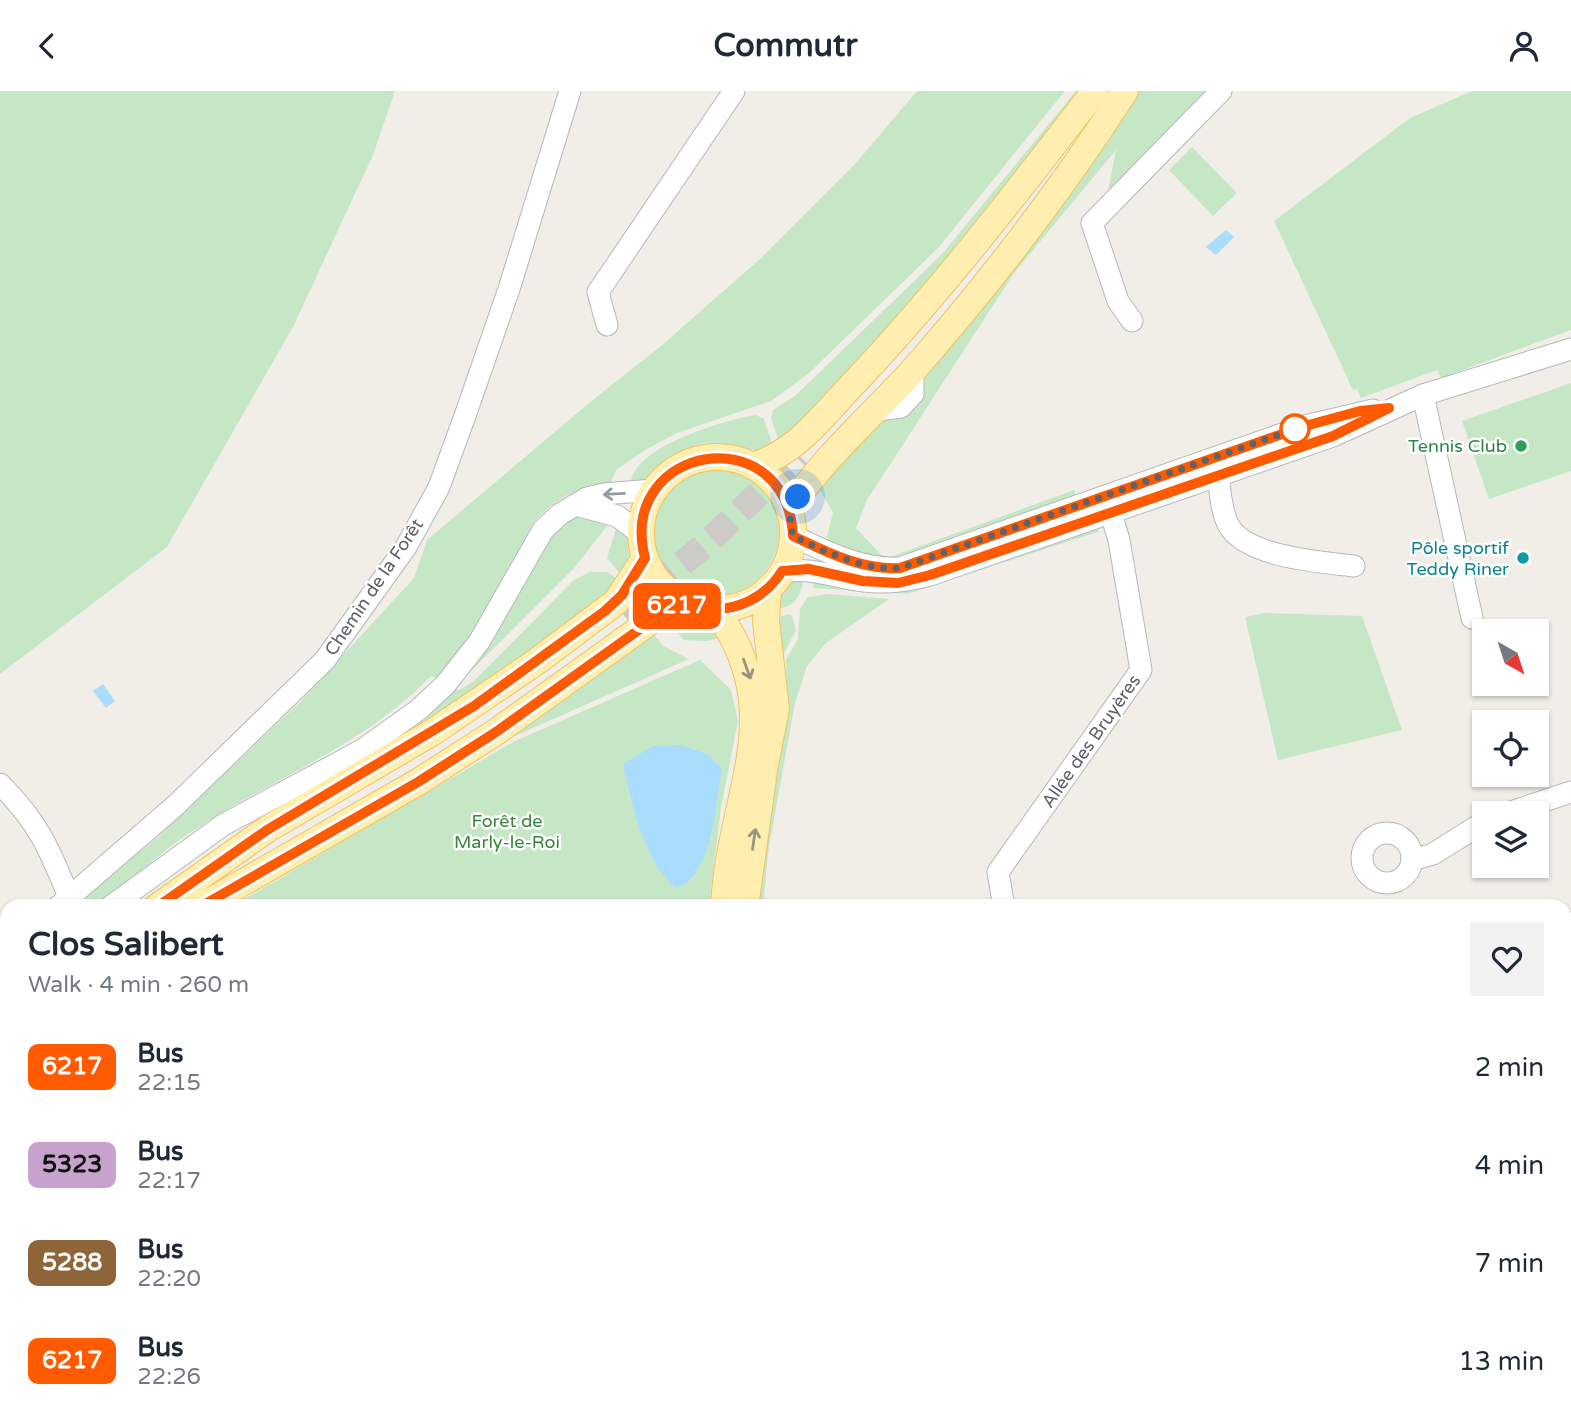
<!DOCTYPE html>
<meta charset="utf-8">
<style>
:root{--surface:#fff;--page:#f2f2f3;--text:#1f2937;--muted:#747a83}
body{margin:0;font-family:"Varela Round",sans-serif;background:var(--page);color:var(--text);height:100vh;display:flex;flex-direction:column;font-size:26px;white-space:nowrap}
*{box-sizing:border-box;margin:0}
p{font-size:23px;color:var(--muted)}
.icon{flex:none;width:38px;height:38px;fill:none;stroke:currentColor;stroke-width:2;stroke-linecap:round;stroke-linejoin:round}
.map{position:relative;flex:1;overflow:hidden}
.drawer{position:absolute;left:0px;top:808px;width:1572px;height:527px;display:flex;flex-direction:column;background:var(--surface);border-radius:21px 21px 0 0;box-shadow:0 2px 5px #0004}
.drawer>*{flex:none}
.badge{padding:0 14px;border-radius:10px;font-size:24px;line-height:46px}
.needle{width:46px;rotate:141deg}
.tools{position:absolute;left:1472px;top:528px;display:grid;gap:14px}
.tools a{display:grid;place-items:center;width:77px;height:77px;border-radius:0px;background:var(--surface);box-shadow:0 2px 5px #0004;font-size:35px}
.you{position:absolute;width:35px;height:35px;margin:-18px;border:5px solid #fff;border-radius:50%;background:#1a73e8;box-shadow:0 0 0 10px #1a73e833}
.map>.badge{position:absolute;translate:-50% -50%;box-shadow:0 0 0 4px #fff}
.round{display:grid;place-items:center;flex:none;width:74px;height:74px;border-radius:0px;background:var(--page)}
.summary{display:flex;align-items:center;justify-content:space-between;height:119px;padding:0 28px}
h1{font-size:33px;font-weight:800;line-height:52px}
ul{padding:0;list-style:none}
li{display:flex;align-items:center;gap:21px;height:98px;padding:0 28px}
li div{flex:1}
li b{display:block;font-size:26px}
li em{font-style:normal}
li .badge{min-width:77px;font-weight:700;text-align:center}
header{display:flex;justify-content:space-between;align-items:center;height:91px;padding:0 28px;background:var(--surface);font-size:32px;font-weight:800}
.map>svg:first-child{display:block}
.green{fill:#c6e7c5}
.water{fill:#aadcfd}
.lines{fill:none;stroke-linecap:round;stroke-linejoin:round}
.major-tunnel{stroke:#cccbc7;stroke-width:26;stroke-dasharray:26 13;stroke-linecap:butt}
.minor-casing{stroke:#b5b8bb;stroke-width:23}
.major-casing{stroke:#efc262;stroke-width:28}
.minor{stroke:#fff;stroke-width:21}
.major{stroke:#feeeaf;stroke-width:26}
.oneway{stroke:#979a9c}
.oneway2{stroke:#979480}
.line-casing{stroke:#fff;stroke-width:16}
.line{stroke:#ff5a00;stroke-width:10}
.walk{stroke:#5f6367;stroke-width:7;stroke-dasharray:0 12.6}
.stop-dot{fill:#fff;stroke:#ff5a00;stroke-width:3.5}
.leisure-dot{fill:#2e9e5b;stroke:#fff;stroke-width:2.5}
.culture-dot{fill:#0f9aa8;stroke:#fff;stroke-width:2.5}
.labels{text-anchor:middle;stroke-width:5;stroke-linejoin:round;paint-order:stroke}
.leisure-label{font-size:18px;fill:#27864d;stroke:#fff;text-anchor:end}
.culture-label{font-size:18px;fill:#0d838f;stroke:#fff;text-anchor:end}
.street-label{font-size:18px;fill:#5f6367;stroke:#fff}
.park-label{font-size:18px;fill:#378638;stroke:#fff}
</style>
<header><svg class="icon" aria-label="back" viewBox="0 0 24 24"><path d="M15 5l-7 7 7 7"/></svg>Commutr<svg class="icon" aria-label="person" viewBox="0 0 24 24"><circle cx="12" cy="8" r="4"/><path d="M4 21q1-7 8-7t8 7"/></svg></header>
<div class="map">
<svg width="1571" height="1335" viewBox="0 0 1571 1335">
<rect width="100%" height="100%" fill="#f0eee7"/>
<!-- green -->
<g class="green">
<polygon points="0,0 395,0 373,64 293,236 167,456 0,583"/>
<path d="M917 0H1065L938 157 808 283 771 310 677 342 645 359 616 379 611 391C579 396 556 406 534 431L472 548 440 589 431 585C360 659 261 691 178 750 150 770 124 798 93 814 88 817 79 815 73 816L159 745 300 611 414 487 427 449 589 312 661 255 760 168 856 72Z"/>
<polygon points="1076,0 1085,0 932,189 782,360 771,327 773,319 795,305 942,163"/>
<polygon points="1136,0 1207,0 1107,105 1116,59 1014,182 867,409 856,437 885,468 1074,399 1077,407 920,465 884,471 829,453 827,446 833,421 819,398"/>
<polygon points="1472,0 1571,0 1571,239 1441,287 1437,279 1361,307 1357,298 1353,299 1274,130 1410,27"/>
<polygon points="1192,56 1237,102 1213,125 1169,79"/>
<polygon points="1571,292 1571,380 1489,408 1462,330"/>
<path d="M756 324 764 328 774 359C750 364 726 347 700 353 672 360 658 387 631 394 629 357 727 328 756 324Z"/>
<circle cx="716" cy="441" r="63"/>
<polygon points="583,423 611,430 574,477 459,592 546,446 573,426"/>
<path d="M617 435C635 453 635 464 621 484L607 467Z"/>
<polygon points="1093,437 1100,440 907,503 813,497 814,486"/>
<polygon points="590,481 607,481 624,492 476,600 405,641 452,597 459,599 474,590 574,489"/>
<path d="M804 485C802 501 797 516 779 517 777 498 786 490 804 485Z"/>
<polygon points="827,503 889,508 826,552 807,575 795,612 769,755 763,815 755,816 764,738 787,629 786,569 798,548 800,518 808,506"/>
<polygon points="1265,522 1362,525 1402,639 1278,669 1245,526"/>
<polygon points="694,523 709,529 719,547 707,550 684,549 664,525"/>
<polygon points="788,523 792,525 796,539 782,566 776,528"/>
<polygon points="650,538 663,555 689,568 506,649"/>
<polygon points="700,569 731,599 738,630 721,717 709,815 231,816 513,651"/>
<polygon points="7,968 7,1328 809,1328 811,1335 0,1335 0,973"/>
</g>
<!-- water -->
<g class="water">
<polygon points="1226,139 1234,146 1216,164 1206,156"/>
<polygon points="103,593 115,610 106,617 93,600"/>
<path d="M681 654 709 664 722 679C715 714 713 784 677 797 645 775 631 710 623 673L653 655Z"/>
</g>
<g class="lines">
<!-- major-tunnel -->
<polyline class="major-tunnel" points="622,522 706,453 799,364"/>
<!-- minor casing -->
<g class="minor-casing">
<g id="minor">
<polyline points="1132,230 1118,210 1092,132 1221,0"/>
<polyline points="607,234 598,201 734,0"/>
<polyline points="1423,304 1472,527"/>
<polyline points="877,319 901,316 913,303 913,279"/>
<path d="M1215 372C1221 391 1219 418 1229 435 1247 466 1320 471 1354 475"/>
<polyline points="576,414 617,425 641,443"/>
<path d="M793 445C827 461 861 479 900 477L1305 335 1373 319"/>
<path d="M782 480C818 477 831 486 864 490 887 493 907 490 930 484L1333 345 1423 304 1571 258"/>
<path d="M0 693C38 731 49 757 69 806"/>
<polyline points="1505,723 1571,701"/>
<circle cx="1387" cy="767" r="25"/>
<polyline points="1412,769 1433,763 1484,731"/>
<polyline points="58,816 176,714 325,569 406,456 439,396 466,322 509,198 570,0"/>
<polyline points="110,816 223,734 362,659 418,619 445,594 479,551 543,439 560,423 587,407 604,403 654,399"/>
<polyline points="1004,816 998,781 1141,579 1119,449 1107,410"/>
<polyline points="1564,835 1571,832"/>
<polyline points="0,861 7,856"/>
<polyline points="0,902 7,896"/>
<polyline points="1564,968 1571,966"/>
<polyline points="1564,1009 1571,1012"/>
<polyline points="1564,1148 1571,1138"/>
<polyline points="1564,1165 1571,1175"/>
<polyline points="1564,1277 1571,1275"/>
<polyline points="934,1328 936,1335"/>
<polyline points="1533,1328 1533,1335"/>
<polyline points="1243,1335 1247,1328"/>
<polyline points="1341,1335 1346,1328"/>
</g>
</g>
<!-- major casing -->
<g class="major-casing">
<g id="major">
<circle cx="717" cy="442" r="76"/>
<path d="M753 375C800 359 821 326 854 292 941 200 1018 100 1095 0"/>
<path d="M789 419C823 366 874 323 916 276 993 188 1062 98 1125 0"/>
<path d="M715 518C792 623 729 702 724 816"/>
<polyline points="157,816 266,739 433,641 536,571 616,511 645,467"/>
<polyline points="200,816 418,691 496,641 659,524 674,516 693,514"/>
<polyline points="745,816 765,673 776,618 766,531 768,498"/>
<polyline points="0,941 7,935"/>
<polyline points="785,1328 787,1335"/>
</g>
</g>
<!-- minor -->
<use href="#minor" class="minor"/>
<!-- major -->
<use href="#major" class="major"/>
</g>
<!-- one-way arrows -->
<defs><path id="oneway-shaft" d="M-6 0H5M1.5-3L5.5 0L1.5 3" fill="none" stroke-width="1.6" stroke-linecap="round" stroke-linejoin="round" transform="scale(1.75)"/></defs>
<use class="oneway" href="#oneway-shaft" transform="translate(614 403) rotate(177)"/>
<g class="oneway2">
<use href="#oneway-shaft" transform="translate(747 578) rotate(70)"/>
<use href="#oneway-shaft" transform="translate(754 748) rotate(-82)"/>
</g>
<g class="lines">
<!-- line casing -->
<g class="line-casing">
<path id="line" d="M157 816 267 739 474 615 605 520 622 504 645 467C616 353 787 325 793 445 827 461 861 479 900 477L1305 335 1360 320 1389 317 1333 345 930 484 898 492 863 490 809 478 782 480C766 506 737 521 707 517 693 515 682 513 668 518L496 641 418 691 200 816"/>
</g>
<!-- line -->
<use href="#line" class="line"/>
<!-- walk -->
<path class="walk" d="M798 406 789 419 793 445C827 461 861 479 900 477L1295 338"/>
</g>
<!-- markers -->
<circle class="stop-dot" cx="1295" cy="338" r="14"/>
<circle class="leisure-dot" cx="1521" cy="355" r="7"/>
<circle class="culture-dot" cx="1523" cy="467" r="7"/>
<g class="labels">
<!-- leisure labels -->
<g class="leisure-label">
<text x="1507" y="361">Tennis Club</text>
</g>
<!-- culture labels -->
<g class="culture-label">
<text x="1509" y="463">Pôle sportif<tspan x="1509" dy="21">Teddy Riner</tspan></text>
</g>
<!-- street labels -->
<g class="street-label">
<text transform="translate(374 496) rotate(-56)" y="6">Chemin de la Forêt</text>
<text transform="translate(1091 650) rotate(-55)" y="6">Allée des Bruyères</text>
</g>
<!-- park labels -->
<g class="park-label">
<text x="507" y="736">Forêt de<tspan x="507" dy="21">Marly-le-Roi</tspan></text>
</g>
</g>
</svg>
<div class="tools">
<a><svg class="needle" viewBox="-14 -14 28 28"><path d="M0-13l5 13h-10z" fill="#e53935"/><path d="M0 13l5-13h-10z" fill="#747a83"/></svg></a>
<a><svg class="icon" aria-label="locate" viewBox="0 0 24 24"><circle cx="12" cy="12" r="6"/><path d="M12 2v4M12 18v4M2 12h4M18 12h4"/></svg></a>
<a><svg class="icon" aria-label="layers" viewBox="0 0 24 24"><path d="M12 4l9 5-9 5-9-5zM3 14l9 5 9-5"/></svg></a>
</div>
<div class="you" style="left:798px;top:406px"></div>
<b class="badge" style="left:677px;top:515px;background:#ff5a00;color:#fff">6217</b>
<section class="drawer">
<div class="summary"><div><h1>Clos Salibert</h1><p>Walk · 4 min · 260 m</p></div><a class="round"><svg class="icon" aria-label="heart" viewBox="0 0 24 24"><path d="M12 20l-8-8c-3-5 5-10 8-4 3-6 11-1 8 4z"/></svg></a></div>
<ul>
<li><span class="badge" style="background:#ff5a00;color:#fff">6217</span><div><b>Bus</b><p>22:15</p></div><em>2 min</em></li>
<li><span class="badge" style="background:#c5a3cd;color:#111">5323</span><div><b>Bus</b><p>22:17</p></div><em>4 min</em></li>
<li><span class="badge" style="background:#8e6539;color:#fff">5288</span><div><b>Bus</b><p>22:20</p></div><em>7 min</em></li>
<li><span class="badge" style="background:#ff5a00;color:#fff">6217</span><div><b>Bus</b><p>22:26</p></div><em>13 min</em></li>
</ul>
</section>
</div>
